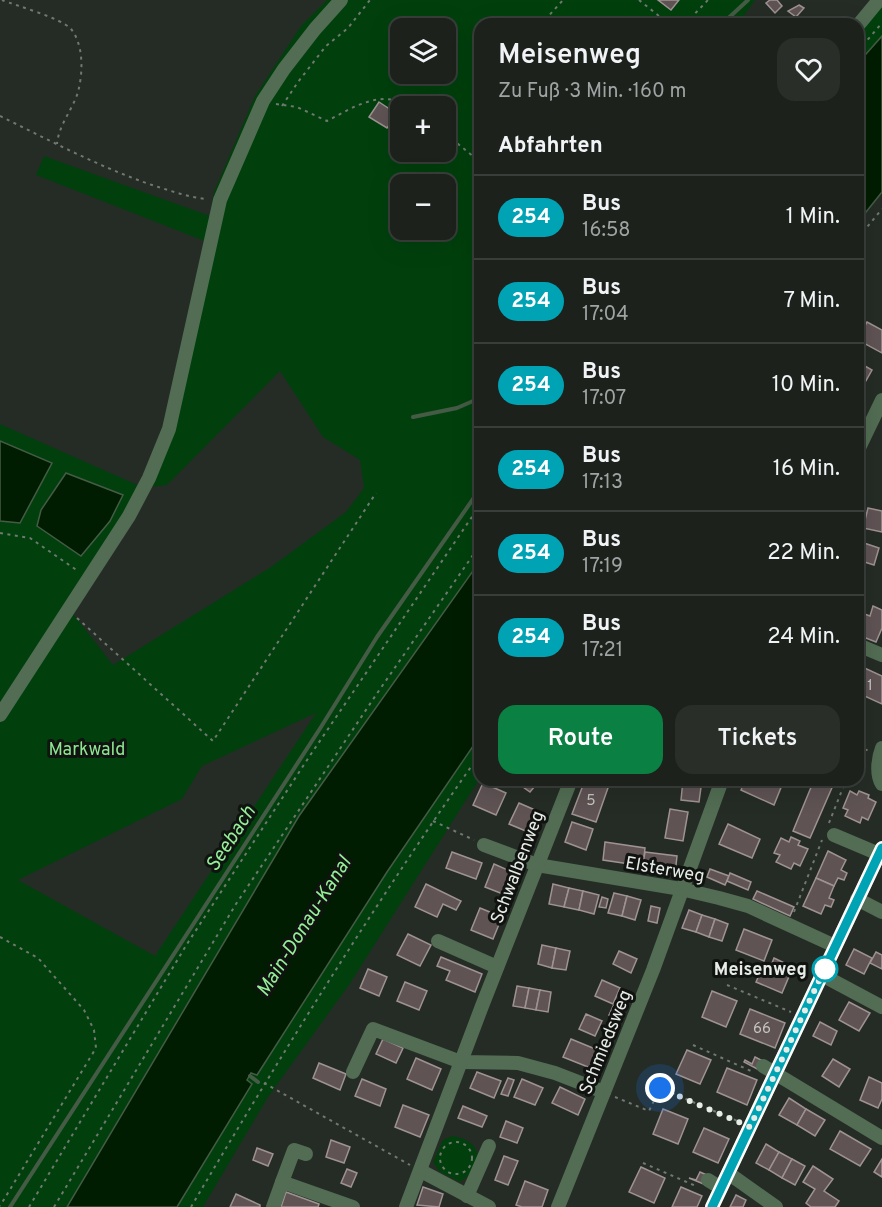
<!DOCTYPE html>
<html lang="de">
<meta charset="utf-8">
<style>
:root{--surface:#1c211c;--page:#292e29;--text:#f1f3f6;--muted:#a0a3a3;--line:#3a3e3b;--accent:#0b8043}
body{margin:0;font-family:Overpass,sans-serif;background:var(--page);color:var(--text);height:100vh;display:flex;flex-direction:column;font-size:22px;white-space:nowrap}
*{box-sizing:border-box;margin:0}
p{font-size:20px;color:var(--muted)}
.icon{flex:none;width:33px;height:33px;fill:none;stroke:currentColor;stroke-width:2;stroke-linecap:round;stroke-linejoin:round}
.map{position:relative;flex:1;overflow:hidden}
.sheet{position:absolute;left:474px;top:18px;width:390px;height:768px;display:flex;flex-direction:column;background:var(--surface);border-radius:18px;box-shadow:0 6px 24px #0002,0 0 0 2px var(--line)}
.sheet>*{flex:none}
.badge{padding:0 12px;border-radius:20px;font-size:21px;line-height:39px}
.tools{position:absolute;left:390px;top:18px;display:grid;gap:12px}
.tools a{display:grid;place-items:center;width:66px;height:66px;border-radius:12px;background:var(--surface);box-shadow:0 6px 24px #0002,0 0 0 2px var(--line);font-size:30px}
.you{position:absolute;width:30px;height:30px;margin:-15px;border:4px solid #fff;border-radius:50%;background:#1a73e8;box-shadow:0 0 0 9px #1a73e833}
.map>.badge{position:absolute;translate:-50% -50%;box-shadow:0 0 0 3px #fff}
h2{padding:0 24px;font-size:22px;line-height:54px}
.round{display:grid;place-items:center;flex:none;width:63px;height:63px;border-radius:18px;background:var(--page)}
.head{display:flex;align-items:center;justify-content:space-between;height:102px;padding:0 24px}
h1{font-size:28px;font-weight:600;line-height:45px}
.button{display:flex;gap:12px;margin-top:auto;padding:12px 24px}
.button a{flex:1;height:69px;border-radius:18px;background:var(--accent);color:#fff;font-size:24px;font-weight:600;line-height:69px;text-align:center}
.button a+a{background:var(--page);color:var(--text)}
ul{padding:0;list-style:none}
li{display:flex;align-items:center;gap:18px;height:84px;padding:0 24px;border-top:2px solid var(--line)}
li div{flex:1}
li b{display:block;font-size:22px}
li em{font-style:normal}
li .badge{min-width:66px;font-weight:700;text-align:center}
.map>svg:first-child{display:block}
.green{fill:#01400d;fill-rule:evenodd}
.water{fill:#001d01;stroke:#455b46;stroke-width:1.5}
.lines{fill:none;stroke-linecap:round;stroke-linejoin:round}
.stream{stroke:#455b46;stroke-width:4}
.building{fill:#5f5354;stroke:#9f9293;stroke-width:1.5}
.path{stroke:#717871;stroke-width:2;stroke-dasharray:3 4.5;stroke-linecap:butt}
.minor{stroke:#526d53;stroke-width:14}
.line-casing{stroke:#fff;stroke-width:14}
.line{stroke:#00a3b4;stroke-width:9}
.walk{stroke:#e7ece7;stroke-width:6;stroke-dasharray:0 10.8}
.stop-dot{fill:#fff;stroke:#00a3b4;stroke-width:3}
.labels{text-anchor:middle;stroke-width:6;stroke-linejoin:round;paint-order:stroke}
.number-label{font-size:15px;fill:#c5c6c2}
.park-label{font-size:18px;fill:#8de791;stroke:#101310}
.street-label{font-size:18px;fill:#e7ece7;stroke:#101310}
.stop-label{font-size:18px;font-weight:bold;fill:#e7ece7;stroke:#101310;text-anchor:end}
.water-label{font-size:20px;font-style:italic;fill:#94ee98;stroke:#101310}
</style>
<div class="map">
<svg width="882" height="1207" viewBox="0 0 882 1207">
<rect width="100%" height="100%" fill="#252c25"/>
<!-- green -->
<g class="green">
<path d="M327 0H755L738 24H480V561L299 816 67 1207H0V424L142 487 169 408 207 242 36 175 44 156 210 216 214 192 255 96 301 26ZM400 28H446V74H400ZM400 106H446V152H400ZM400 184H446V230H400ZM280 371 323 437 360 460 364 488 346 512 271 567 113 665 66 605 142 488 167 485ZM316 713 155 956 18 880 182 799 202 766Z"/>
<polygon points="873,0 882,0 882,36 858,63 858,24 850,24"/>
<polygon points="480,736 480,778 349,985 268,1097 203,1207 177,1207 251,1084 247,1080 251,1072 257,1074 387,872"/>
<path d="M452 1136C483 1140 486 1165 460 1182L440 1172 433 1162 443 1140Z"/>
</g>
<!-- water -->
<g class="water">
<polygon points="882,36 882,192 858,222 858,63"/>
<polygon points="0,441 52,463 20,523 0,521"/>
<polygon points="66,473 123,495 110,521 81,556 37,526 41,510"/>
<polygon points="480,561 480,736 387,872 257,1075 251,1073 247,1080 252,1084 177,1207 67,1207 299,816"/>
</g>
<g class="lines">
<!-- stream -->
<g class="stream">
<polyline points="722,24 748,0"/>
<polyline points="413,417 457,408 480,398"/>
<polyline points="250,1076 258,1082"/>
<polyline points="10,1207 321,727 377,637 480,489"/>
</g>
</g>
<!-- building -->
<g class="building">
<polygon points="658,0 679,0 671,10"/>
<polygon points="770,0 777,0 782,6 775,13 766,3"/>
<polygon points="799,5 804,8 796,17 788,11"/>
<polygon points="379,102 397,114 387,128 369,117"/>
<polygon points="867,322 882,330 882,353 858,340"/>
<polygon points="858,362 872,370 863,386 858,383"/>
<polygon points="868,508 882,511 882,532 863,528"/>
<polygon points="858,541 879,548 874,565 858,560"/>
<polygon points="858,577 865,580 860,594 858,593"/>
<polygon points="873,606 882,610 882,628 876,642 858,635 859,612 870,616"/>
<polygon points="858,665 882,676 882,704 858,693"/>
<polygon points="513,780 540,780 530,792"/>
<polygon points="585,780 594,780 609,785 596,822 572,814"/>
<polygon points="683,780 702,780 699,802 681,800"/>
<polygon points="745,780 772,780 782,785 774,805 741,790"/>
<polygon points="814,780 828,780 834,783 810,838 793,831"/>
<polygon points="483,783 506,793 496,815 473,805"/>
<polygon points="850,791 857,795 859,791 869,795 868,798 876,802 868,820 862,817 860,823 845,816 848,810 843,808"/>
<polygon points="519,803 542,813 533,834 509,824"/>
<polygon points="670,809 688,812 683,841 665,838"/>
<polygon points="572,822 593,829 586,850 565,842"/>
<polygon points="728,824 760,839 752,858 719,844"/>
<polygon points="791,837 800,841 798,845 808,849 800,866 794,863 791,869 776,862 780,855 774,853 781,838 789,842"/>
<polygon points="605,842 645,848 643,866 603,860"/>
<polygon points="828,851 846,860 841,870 847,873 844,880 838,878 834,886 816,878"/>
<polygon points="452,852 482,863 476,879 446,868"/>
<polygon points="645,852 677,856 675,874 642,870"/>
<polygon points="494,864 517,874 508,896 485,887"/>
<polygon points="710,869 729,876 725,885 707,877"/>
<polygon points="730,873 751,882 748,890 727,881"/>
<polygon points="816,878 834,886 829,898 834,900 831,907 825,905 821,914 803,906"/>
<polygon points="426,884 461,901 456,910 443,904 437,917 415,907"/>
<polygon points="553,884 569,888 564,907 549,904"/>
<polygon points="569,888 583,891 579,910 564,907"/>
<polygon points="583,891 599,895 594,914 579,910"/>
<polygon points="757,891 794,907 790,916 753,899"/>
<polygon points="614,893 627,896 622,916 608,913"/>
<polygon points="627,896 641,900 635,920 622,916"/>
<polygon points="602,897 608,899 606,908 599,907"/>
<polygon points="651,906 660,908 657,923 648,921"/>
<polygon points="480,908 502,917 493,939 471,930"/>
<polygon points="689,910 702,915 696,932 682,928"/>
<polygon points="702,915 715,919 709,937 696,932"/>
<polygon points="715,919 728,924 722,941 709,937"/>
<polygon points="744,929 772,940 764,961 736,950"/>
<polygon points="408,934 431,945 420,966 397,955"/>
<polygon points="542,945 556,948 552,968 538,964"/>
<polygon points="556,948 570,951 566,970 552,968"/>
<polygon points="854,949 872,958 864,974 846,965"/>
<polygon points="619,951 637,959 631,973 613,964"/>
<polygon points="876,952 882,955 882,969 870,963"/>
<polygon points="441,957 482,974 475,992 446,980 450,971 437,966"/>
<polygon points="774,958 793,967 782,993 756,982 760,973 767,976"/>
<polygon points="368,969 387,977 379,996 360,988"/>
<polygon points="602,980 620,988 613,1004 595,996"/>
<polygon points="405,982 427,991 419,1010 397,1001"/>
<polygon points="517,986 529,988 525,1008 513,1006"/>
<polygon points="529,988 540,990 536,1010 525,1008"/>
<polygon points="540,990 551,992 548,1012 536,1010"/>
<polygon points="712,991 737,1001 726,1027 702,1017"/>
<polygon points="615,1002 626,1007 620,1019 609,1015"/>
<polygon points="849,1002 870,1013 859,1031 839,1020"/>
<polygon points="750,1009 785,1023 775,1048 740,1034"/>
<polygon points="586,1014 602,1021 595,1036 579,1029"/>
<polygon points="820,1022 837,1031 831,1045 813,1036"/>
<polygon points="383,1039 403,1048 396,1063 376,1054"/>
<polygon points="571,1039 600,1051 593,1069 563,1057"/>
<polygon points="687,1050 711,1060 700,1084 676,1074"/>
<polygon points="755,1057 765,1062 761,1071 744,1062 745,1060 752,1064"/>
<polygon points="416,1058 441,1069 432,1090 407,1079"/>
<polygon points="833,1059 850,1069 839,1087 822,1076"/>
<polygon points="319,1063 346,1074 340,1090 313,1078"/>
<polygon points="727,1068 757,1080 747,1105 717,1092"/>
<polygon points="477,1072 501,1081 494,1098 470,1088"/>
<polygon points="869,1077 882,1083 882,1099 878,1108 860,1100"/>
<polygon points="508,1078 514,1080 508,1096 501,1094"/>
<polygon points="362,1079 386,1089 380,1106 355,1096"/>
<polygon points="522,1079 543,1088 535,1105 514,1097"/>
<polygon points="560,1087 585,1099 578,1115 552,1103"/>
<polygon points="789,1098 806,1109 797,1125 779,1115"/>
<polygon points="403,1105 429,1115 420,1137 395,1127"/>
<polygon points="463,1106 487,1116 482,1127 458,1118"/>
<polygon points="663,1109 688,1119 678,1144 653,1134"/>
<polygon points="806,1109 825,1120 815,1136 797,1125"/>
<polygon points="506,1121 523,1128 517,1143 500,1137"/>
<polygon points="704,1128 729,1139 718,1163 693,1152"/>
<polygon points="840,1131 871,1149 860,1166 830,1149"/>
<polygon points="331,1140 350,1147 344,1163 326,1157"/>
<polygon points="766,1144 779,1152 769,1170 756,1163"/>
<polygon points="257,1148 273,1154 268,1166 253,1160"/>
<polygon points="779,1152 792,1159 782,1178 769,1170"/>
<polygon points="504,1156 518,1161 508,1185 495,1180"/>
<polygon points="792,1159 805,1166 795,1185 782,1178"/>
<polygon points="882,1159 882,1177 874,1172"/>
<polygon points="813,1166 833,1179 824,1191 839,1201 835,1207 811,1207 806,1203 815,1189 803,1182"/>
<polygon points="641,1167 665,1178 654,1203 629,1192"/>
<polygon points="347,1169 357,1173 351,1187 341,1183"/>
<polygon points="700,1172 709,1176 706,1185 689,1178 696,1180"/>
<polygon points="525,1181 548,1190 542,1207 522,1207 516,1205"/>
<polygon points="423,1187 443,1194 439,1207 417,1205"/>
<polygon points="681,1187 702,1196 697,1207 672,1207"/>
<polygon points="286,1192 319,1204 318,1207 281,1207"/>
<polygon points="236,1194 260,1205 260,1207 230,1207"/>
<polygon points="736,1195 746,1200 743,1207 730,1207"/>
</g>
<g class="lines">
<!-- path -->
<g class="path">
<path d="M2 0C17 6 61 18 71 29 84 45 83 73 78 92 72 111 59 124 57 144"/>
<polyline points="639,0 669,24"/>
<polyline points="545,20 563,0"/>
<polyline points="685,24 708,0"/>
<polyline points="858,51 882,23"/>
<path d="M276 104 297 107 327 121C354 107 380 89 410 106"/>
<polyline points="282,106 298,82 326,46 348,28 370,0"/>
<path d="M0 116C51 141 101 168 155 186 172 191 190 198 208 199"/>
<polyline points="446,134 480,162"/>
<polyline points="858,238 882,209"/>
<polyline points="0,533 30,538 78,571"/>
<polyline points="77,618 213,741 376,493"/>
<polyline points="858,746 869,751"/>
<polyline points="433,821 474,840"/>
<polyline points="829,823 844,785 841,780"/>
<polyline points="794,912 822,840"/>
<polyline points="0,937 38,958 84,1010 94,1030 96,1048 0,1206"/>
<polyline points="727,985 791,1012"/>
<polyline points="693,1045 751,1071"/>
<polyline points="264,1083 410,1165"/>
<polyline points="615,1097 649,1111 660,1088 740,1122"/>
<circle cx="456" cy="1158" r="16"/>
<polyline points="643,1163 698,1187"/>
<polyline points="29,1207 187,944 309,757 480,505"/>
<polyline points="54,1207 236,904 378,692 480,545"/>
<path d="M191 1207C282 1053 377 900 480 754"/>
</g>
<!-- minor -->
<g class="minor">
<polyline points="860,23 879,0"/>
<polyline points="858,450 882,400"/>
<polyline points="858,645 882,655"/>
<polyline points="0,715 129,516 149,478 169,429 220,200 263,101 284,69 315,29 341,0"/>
<path d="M882 748C878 758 876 775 882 784"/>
<polyline points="834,835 879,854"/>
<polyline points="484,845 537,865 681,889 719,898 748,906 835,946"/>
<polyline points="857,899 882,912"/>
<polyline points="438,941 497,967"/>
<polyline points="822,975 882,1007"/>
<polyline points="763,1066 882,1138"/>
<polyline points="353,1072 373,1029 461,1062 518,1063 555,1073 604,1092"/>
<polyline points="421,1171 489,1207"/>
<polyline points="728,1173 776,1207"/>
<polyline points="708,1180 721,1188"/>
<polyline points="282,1182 294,1150 306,1154"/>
<polyline points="467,1196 489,1146"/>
<polyline points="273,1207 282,1182 353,1207"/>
<polyline points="406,1207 482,1006 571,780"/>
<polyline points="558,1207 653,970 722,780"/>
<polyline points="712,1207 882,848"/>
</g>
</g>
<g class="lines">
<!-- line casing -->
<g class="line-casing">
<polyline id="line" points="712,1207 882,848"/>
</g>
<!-- line -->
<use href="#line" class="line"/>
<!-- walk -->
<polyline class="walk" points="660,1088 750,1127 826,966 825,969"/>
</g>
<!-- markers -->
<circle class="stop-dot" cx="825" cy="969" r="12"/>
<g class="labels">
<!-- number labels -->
<g class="number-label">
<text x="870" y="690">1</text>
<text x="591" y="805">5</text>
<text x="762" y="1033">66</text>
</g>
<!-- park labels -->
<g class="park-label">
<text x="87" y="755">Markwald</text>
</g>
<!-- street labels -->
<g class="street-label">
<text transform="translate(517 867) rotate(-69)" y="6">Schwalbenweg</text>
<text transform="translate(665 869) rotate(10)" y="6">Elsterweg</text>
<text transform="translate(605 1042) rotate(-68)" y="6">Schmiedsweg</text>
</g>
<!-- stop labels -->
<g class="stop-label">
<text x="807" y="975">Meisenweg</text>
</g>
<!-- water labels -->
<g class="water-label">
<text transform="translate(230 838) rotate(-57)" y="7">Seebach</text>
<text transform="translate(303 926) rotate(-58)" y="7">Main-Donau-Kanal</text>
</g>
</g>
</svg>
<div class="tools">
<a><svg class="icon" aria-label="layers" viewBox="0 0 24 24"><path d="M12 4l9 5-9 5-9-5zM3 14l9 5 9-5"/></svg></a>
<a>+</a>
<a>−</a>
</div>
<div class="you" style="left:660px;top:1088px"></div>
<section class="sheet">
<div class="head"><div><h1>Meisenweg</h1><p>Zu Fuß · 3 Min. · 160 m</p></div><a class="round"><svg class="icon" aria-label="heart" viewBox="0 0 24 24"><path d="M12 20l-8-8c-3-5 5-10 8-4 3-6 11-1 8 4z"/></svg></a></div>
<h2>Abfahrten</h2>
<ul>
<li><span class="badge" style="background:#00a3b4;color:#fff">254</span><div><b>Bus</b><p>16:58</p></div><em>1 Min.</em></li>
<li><span class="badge" style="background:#00a3b4;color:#fff">254</span><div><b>Bus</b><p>17:04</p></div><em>7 Min.</em></li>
<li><span class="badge" style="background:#00a3b4;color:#fff">254</span><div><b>Bus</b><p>17:07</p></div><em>10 Min.</em></li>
<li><span class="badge" style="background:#00a3b4;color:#fff">254</span><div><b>Bus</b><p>17:13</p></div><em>16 Min.</em></li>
<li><span class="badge" style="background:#00a3b4;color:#fff">254</span><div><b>Bus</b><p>17:19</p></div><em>22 Min.</em></li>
<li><span class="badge" style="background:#00a3b4;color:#fff">254</span><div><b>Bus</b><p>17:21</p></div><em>24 Min.</em></li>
</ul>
<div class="button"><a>Route</a><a>Tickets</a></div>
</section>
</div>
